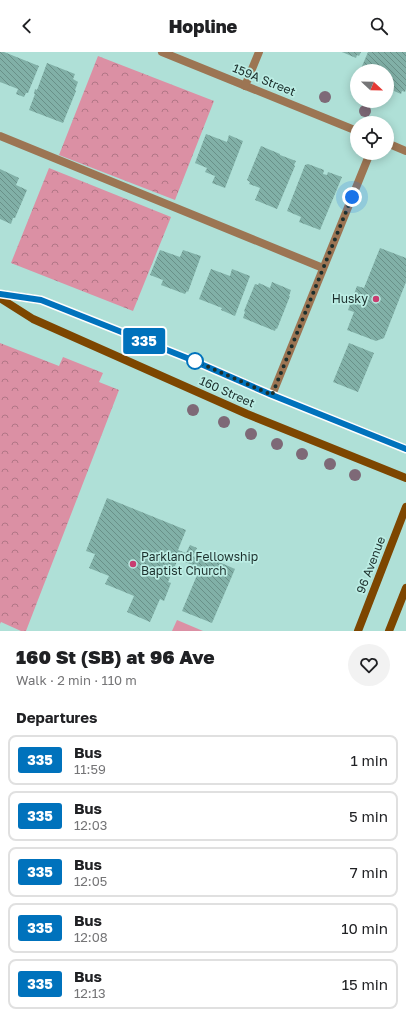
<!DOCTYPE html>
<meta charset="utf-8">
<style>
:root{--surface:#fff;--page:#f2f2f2;--text:#202124;--muted:#757577;--line:#e0e0e0}
body{margin:0;font-family:"Golos Text",sans-serif;background:var(--page);color:var(--text);height:100vh;display:flex;flex-direction:column;font-size:15px;white-space:nowrap}
*{box-sizing:border-box;margin:0}
p{font-size:13px;color:var(--muted)}
.icon{flex:none;width:22px;height:22px;fill:none;stroke:currentColor;stroke-width:2;stroke-linecap:round;stroke-linejoin:round}
.map{position:relative;height:579px;overflow:hidden}
.sheet{display:flex;flex-direction:column;background:var(--surface);flex:1}
.sheet>*{flex:none}
.badge{padding:0 8px;border-radius:3px;font-size:14px;line-height:26px}
.needle{width:26px;rotate:112deg}
.tools{position:absolute;left:350px;top:12px;display:grid;gap:8px}
.tools a{display:grid;place-items:center;width:44px;height:44px;border-radius:50%;background:var(--surface);box-shadow:0 2px 10px #0003;font-size:20px}
.you{position:absolute;width:20px;height:20px;margin:-10px;border:3px solid #fff;border-radius:50%;background:#1a73e8;box-shadow:0 0 0 6px #1a73e833}
.map>.badge{position:absolute;translate:-50% -50%;box-shadow:0 0 0 2px #fff}
h2{padding:0 16px;font-size:15px;line-height:36px}
.round{display:grid;place-items:center;flex:none;width:42px;height:42px;border-radius:21px;background:var(--page)}
.overview{display:flex;align-items:center;justify-content:space-between;height:68px;padding:0 16px}
h1{font-size:19px;font-weight:800;line-height:30px}
ul{padding:0;list-style:none}
li{display:flex;align-items:center;gap:12px;height:50px;margin:0 8px 6px;padding:0 8px;border:2px solid var(--line);border-radius:8px}
li div{flex:1}
li b{display:block;font-size:15px}
li em{font-style:normal}
li .badge{min-width:44px;font-weight:700;text-align:center}
header{display:flex;justify-content:space-between;align-items:center;height:52px;padding:0 16px;background:var(--surface);font-size:18px;font-weight:800}
.map>svg:first-child{display:block}
.park{fill:url(#park-crowns)}
.garden{fill:#db90a4}
.building{fill:url(#building-back-hatch)}
.lines{fill:none;stroke-linecap:round;stroke-linejoin:round}
.service{stroke:#9c7553;stroke-width:8}
.minor{stroke:#9c7553;stroke-width:8}
.secondary{stroke:#7d4600;stroke-width:8}
.tree{fill:#7e6977}
.line-casing{stroke:#fff;stroke-width:9}
.line{stroke:#0072bc;stroke-width:6}
.walk{stroke:#1c2f2c;stroke-width:4;stroke-dasharray:0 7.2}
.poi-dot{fill:#c93d70;stroke:#bcede4;stroke-width:1.5}
.stop-dot{fill:#fff;stroke:#0072bc;stroke-width:2}
.labels{text-anchor:middle;stroke-width:3.5;stroke-linejoin:round;paint-order:stroke}
.street-label{font-size:12px;fill:#1c2f2c;stroke:#bcede4}
.poi-label{font-size:12px;fill:#1c2f2c;stroke:#bcede4;text-anchor:end}
</style>
<header><svg class="icon" aria-label="back" viewBox="0 0 24 24"><path d="M15 5l-7 7 7 7"/></svg>Hopline<svg class="icon" aria-label="search" viewBox="0 0 24 24"><circle cx="10" cy="10" r="6"/><path d="M15 15l6 6"/></svg></header>
<div class="map">
<svg width="406" height="579" viewBox="0 0 406 579">
<defs>
<pattern id="park-crowns" width="20" height="18" patternUnits="userSpaceOnUse"><rect width="20" height="18" fill="#db90a4"/><path d="M2 6a3 3 0 1 1 6 0M12 15a3 3 0 1 1 6 0" fill="none" stroke="#b17686"/></pattern>
<pattern id="building-back-hatch" width="6" height="6" patternUnits="userSpaceOnUse"><rect width="6" height="6" fill="#81b0a7"/><path d="M-1 5l2 2M0 0l6 6M5-1l2 2" fill="none" stroke="#699088"/></pattern>
</defs>
<rect width="100%" height="100%" fill="#afe0d7"/>
<!-- park -->
<g class="park">
<polygon points="98,4 214,49 175,148 59,103"/>
<polygon points="49,116 171,165 133,259 11,211"/>
<polygon points="0,291 59,314 63,305 103,321 99,330 119,338 26,579 21,579 1,570 0,572"/>
</g>
<!-- garden -->
<polygon class="garden" points="177,568 203,579 172,579"/>
<!-- building -->
<g class="building">
<polygon points="0,0 4,0 39,14 28,41 26,41 24,45 16,42 18,37 0,30"/>
<polygon points="342,0 361,0 359,4 357,3 356,6"/>
<polygon points="368,0 406,0 406,37 405,40 402,39 401,42 387,36 387,19 360,19"/>
<polygon points="47,11 75,22 73,27 78,30 75,38 76,39 63,71 29,58 35,42 34,42 35,37 37,38"/>
<polygon points="206,82 227,90 229,83 243,89 225,136 212,131 215,124 205,120 207,116 195,111"/>
<polygon points="261,94 280,102 280,103 296,109 294,113 295,114 277,157 255,148 260,136 249,132 250,130 247,128"/>
<polygon points="308,112 324,118 323,122 327,123 328,120 342,125 320,178 299,170 301,165 287,159 305,113"/>
<polygon points="0,117 19,126 16,133 27,138 15,166 13,166 11,172 0,167"/>
<polygon points="380,196 406,206 406,230 384,286 376,289 347,278 354,260 348,258 357,234 364,236"/>
<polygon points="160,198 180,205 183,198 201,204 188,240 187,239 185,242 161,233 163,228 150,223"/>
<polygon points="211,217 230,224 232,217 250,224 235,264 221,258 222,256 199,247"/>
<polygon points="272,230 291,238 289,244 290,244 277,277 276,276 275,279 243,266 245,260 244,259 255,232 258,233 259,231 270,236"/>
<polygon points="349,291 374,301 358,340 333,330"/>
<polygon points="107,446 186,478 178,498 186,501 190,493 197,496 193,504 203,508 203,503 235,517 212,571 182,559 200,516 178,507 168,530 171,531 164,549 160,547 150,570 127,560 134,544 105,532 109,524 89,516 95,502 86,499"/>
</g>
<g class="lines">
<!-- service -->
<g class="service">
<polyline points="0,84 323,216"/>
<polyline points="272,343 370,101"/>
</g>
<!-- minor -->
<g class="minor">
<polyline points="162,0 357,79"/>
<polyline points="245,34 259,0"/>
<polyline points="387,91 406,99"/>
</g>
<!-- secondary -->
<g class="secondary">
<polyline points="0,242 41,248 187,306 272,343 406,397"/>
<polyline points="0,246 33,267 247,362 406,426"/>
<polyline points="358,579 406,455"/>
<polyline points="389,579 406,536"/>
</g>
</g>
<!-- trees -->
<g class="tree">
<circle cx="325" cy="45" r="6"/>
<circle cx="365" cy="59" r="6"/>
<circle cx="193" cy="358" r="6"/>
<circle cx="224" cy="370" r="6"/>
<circle cx="251" cy="382" r="6"/>
<circle cx="277" cy="392" r="6"/>
<circle cx="302" cy="402" r="6"/>
<circle cx="330" cy="412" r="6"/>
<circle cx="355" cy="423" r="6"/>
</g>
<g class="lines">
<!-- line casing -->
<g class="line-casing">
<polyline id="line" points="0,242 41,248 187,306 272,343 406,397"/>
</g>
<!-- line -->
<use href="#line" class="line"/>
<!-- walk -->
<polyline class="walk" points="195,309 272,343 352,145"/>
</g>
<!-- markers -->
<g class="poi-dot">
<circle cx="376" cy="247" r="4"/>
<circle cx="133" cy="512" r="4"/>
</g>
<circle class="stop-dot" cx="195" cy="309" r="8"/>
<g class="labels">
<!-- street labels -->
<g class="street-label">
<text transform="translate(264 28) rotate(22)" y="4">159A Street</text>
<text transform="translate(227 340) rotate(24)" y="4">160 Street</text>
<text transform="translate(371 513) rotate(-69)" y="4">96 Avenue</text>
</g>
<!-- poi labels -->
<g class="poi-label">
<text x="368" y="251">Husky</text>
<text x="141" y="509" text-anchor="start">Parkland Fellowship<tspan x="141" dy="14">Baptist Church</tspan></text>
</g>
</g>
</svg>
<div class="tools">
<a><svg class="needle" viewBox="-14 -14 28 28"><path d="M0-13l5 13h-10z" fill="#e53935"/><path d="M0 13l5-13h-10z" fill="#757577"/></svg></a>
<a><svg class="icon" aria-label="locate" viewBox="0 0 24 24"><circle cx="12" cy="12" r="6"/><path d="M12 2v4M12 18v4M2 12h4M18 12h4"/></svg></a>
</div>
<div class="you" style="left:352px;top:145px"></div>
<b class="badge" style="left:144px;top:289px;background:#0072bc;color:#fff">335</b>
</div>
<section class="sheet">
<div class="overview"><div><h1>160 St (SB) at 96 Ave</h1><p>Walk · 2 min · 110 m</p></div><a class="round"><svg class="icon" aria-label="heart" viewBox="0 0 24 24"><path d="M12 20l-8-8c-3-5 5-10 8-4 3-6 11-1 8 4z"/></svg></a></div>
<h2>Departures</h2>
<ul>
<li><span class="badge" style="background:#0072bc;color:#fff">335</span><div><b>Bus</b><p>11:59</p></div><em>1 min</em></li>
<li><span class="badge" style="background:#0072bc;color:#fff">335</span><div><b>Bus</b><p>12:03</p></div><em>5 min</em></li>
<li><span class="badge" style="background:#0072bc;color:#fff">335</span><div><b>Bus</b><p>12:05</p></div><em>7 min</em></li>
<li><span class="badge" style="background:#0072bc;color:#fff">335</span><div><b>Bus</b><p>12:08</p></div><em>10 min</em></li>
<li><span class="badge" style="background:#0072bc;color:#fff">335</span><div><b>Bus</b><p>12:13</p></div><em>15 min</em></li>
</ul>
</section>
